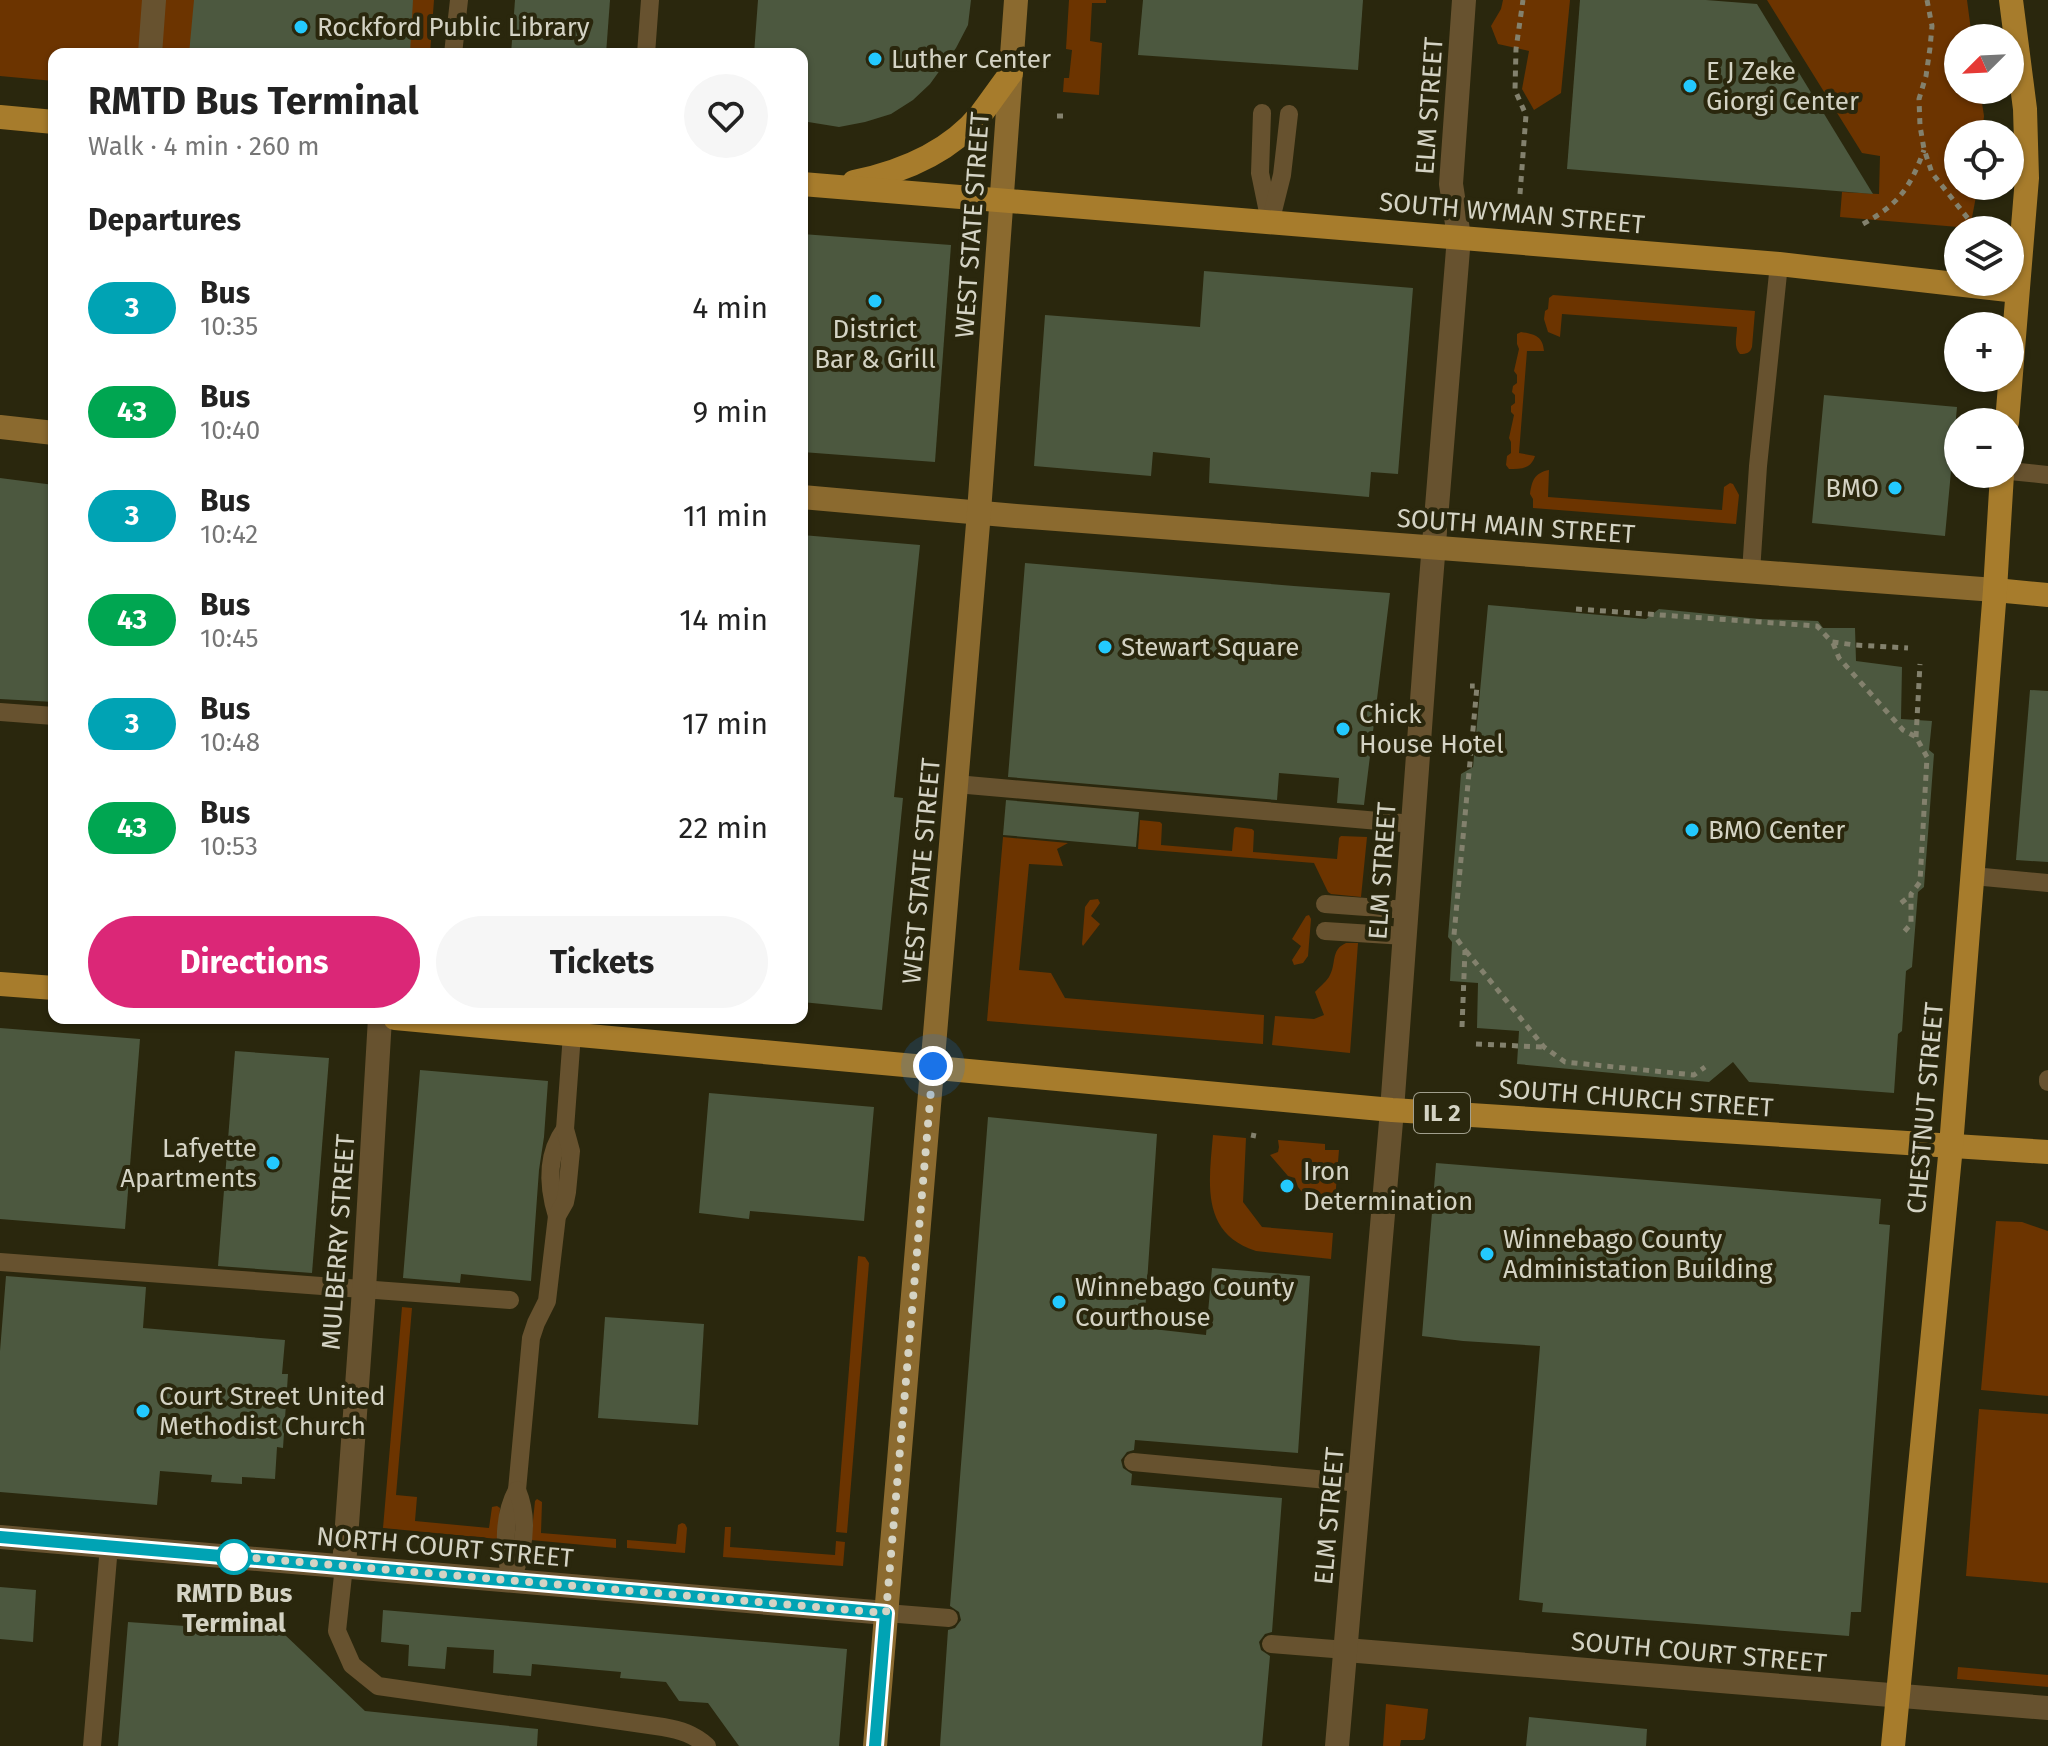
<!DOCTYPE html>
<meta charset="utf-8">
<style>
:root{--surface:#fff;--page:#f6f6f6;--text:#222;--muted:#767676;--accent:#db2777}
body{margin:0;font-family:"Fira Sans",sans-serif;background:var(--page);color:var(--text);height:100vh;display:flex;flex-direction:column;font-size:30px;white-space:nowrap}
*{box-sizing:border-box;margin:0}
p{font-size:26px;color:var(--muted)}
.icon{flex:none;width:44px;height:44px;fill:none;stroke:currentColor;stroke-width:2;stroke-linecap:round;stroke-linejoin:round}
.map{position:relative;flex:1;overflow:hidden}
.details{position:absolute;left:48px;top:48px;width:760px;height:976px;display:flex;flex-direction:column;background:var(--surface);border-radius:16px;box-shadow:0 2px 6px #0004}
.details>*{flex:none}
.badge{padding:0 16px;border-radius:26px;font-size:28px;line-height:52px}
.needle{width:52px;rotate:246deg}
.controls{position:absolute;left:1944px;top:24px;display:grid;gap:16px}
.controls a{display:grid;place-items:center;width:80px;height:80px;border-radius:50%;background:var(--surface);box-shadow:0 2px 6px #0004;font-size:40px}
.you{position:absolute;width:40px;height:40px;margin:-20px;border:6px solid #fff;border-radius:50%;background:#1a73e8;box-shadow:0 0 0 12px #1a73e833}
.map>.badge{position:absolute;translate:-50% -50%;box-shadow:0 0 0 4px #fff}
h2{padding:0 40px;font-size:30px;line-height:72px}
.round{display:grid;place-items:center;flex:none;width:84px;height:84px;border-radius:42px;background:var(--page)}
.overview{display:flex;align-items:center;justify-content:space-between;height:136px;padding:0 40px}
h1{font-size:38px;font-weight:700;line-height:60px}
.cta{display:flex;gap:16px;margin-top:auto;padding:16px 40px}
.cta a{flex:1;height:92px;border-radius:48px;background:var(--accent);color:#fff;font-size:32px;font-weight:700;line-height:92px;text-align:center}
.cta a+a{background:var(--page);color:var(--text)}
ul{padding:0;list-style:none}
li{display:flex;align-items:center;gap:24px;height:104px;padding:0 40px}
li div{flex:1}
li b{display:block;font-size:30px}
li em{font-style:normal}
li .badge{min-width:88px;font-weight:700;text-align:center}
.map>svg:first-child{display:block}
.green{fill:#6c3400}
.building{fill:#4c583f}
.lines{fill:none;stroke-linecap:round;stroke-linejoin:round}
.path{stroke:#83816d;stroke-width:5;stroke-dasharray:6 6;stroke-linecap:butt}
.lane{stroke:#67522f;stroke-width:18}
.street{stroke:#67522f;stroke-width:24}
.secondary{stroke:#8b6a2f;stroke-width:24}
.primary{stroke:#a77c2c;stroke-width:24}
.line-casing{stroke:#fff;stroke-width:18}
.line{stroke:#00a3b4;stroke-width:12}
.walk{stroke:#d4d3c4;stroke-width:8;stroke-dasharray:0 14.4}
.poi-dot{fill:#23c9fe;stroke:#2a270d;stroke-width:3}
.stop-dot{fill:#fff;stroke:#00a3b4;stroke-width:4}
.labels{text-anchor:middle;stroke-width:8;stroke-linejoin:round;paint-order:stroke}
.shield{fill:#2a270d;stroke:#a19f8d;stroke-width:2}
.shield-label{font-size:24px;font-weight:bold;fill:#d4d3c4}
.poi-label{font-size:26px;fill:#d4d3c4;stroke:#2a270d;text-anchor:start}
.street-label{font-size:26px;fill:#d4d3c4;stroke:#2a270d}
.stop-label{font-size:26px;font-weight:bold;fill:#d4d3c4;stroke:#2a270d}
</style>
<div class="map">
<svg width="2048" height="1746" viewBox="0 0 2048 1746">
<rect width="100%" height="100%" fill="#2a270d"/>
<!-- green -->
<g class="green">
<polygon points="0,0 434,0 430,54 54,54 54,81 0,76"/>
<polygon points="1069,0 1106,0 1106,3 1092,3 1090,41 1102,43 1099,95 1063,92 1064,78 1069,78 1072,50 1066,49"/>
<polygon points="1503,0 1570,0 1561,93 1534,110 1522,89 1529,51 1498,44 1491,26 1501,9"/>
<polygon points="1767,0 1967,0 1972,38 1958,38 1958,90 1980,90 1984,116 1982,134 1958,134 1958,186 1978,186 1970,228 1840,217 1842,192 1879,194 1880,156 1862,153"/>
<path d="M1553 295 1755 311 1752 347C1750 353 1747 354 1740 354 1733 347 1737 336 1737 327L1562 314 1560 337 1548 332 1544 319 1545 311 1548 309 1549 298Z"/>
<path d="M1521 332C1534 334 1543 336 1544 351H1527L1519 453 1535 456C1531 469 1521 469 1509 469L1506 465 1507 456 1511 453V442L1509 438 1514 415 1511 412V406L1515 403V395L1512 392 1513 386 1517 383V375L1514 371 1519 349 1517 344V334Z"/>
<path d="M1549 470 1548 497 1722 510 1724 487 1730 483 1733 484 1739 495 1736 524 1533 508V499L1530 494C1532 481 1534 473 1549 470Z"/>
<polygon points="1140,820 1160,822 1162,824 1161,845 1232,851 1234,829 1236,827 1252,829 1254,831 1253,852 1337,859 1339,838 1341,836 1367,837 1361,897 1331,894 1328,892 1314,863 1138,849"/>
<polygon points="1003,837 1068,843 1057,849 1063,866 1029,864 1019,970 1051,973 1065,998 1264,1015 1263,1044 987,1021"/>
<polygon points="1098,899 1100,903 1091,916 1100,924 1083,946 1082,944 1085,907 1090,900"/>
<polygon points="1309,915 1311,919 1308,956 1303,963 1294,965 1292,960 1301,946 1292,939 1306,916"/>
<path d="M1346 943H1358L1350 1053 1272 1045 1275 1016 1314 1019 1324 1015 1315 992C1319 987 1325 983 1329 977 1337 964 1330 950 1346 943Z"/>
<path d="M1213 1135 1246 1138 1243 1202 1262 1227 1333 1233 1331 1259 1256 1251C1200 1233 1209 1182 1213 1135Z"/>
<polygon points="1278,1140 1325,1144 1325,1150 1339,1150 1335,1200 1324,1201 1316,1209 1298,1187 1295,1178 1288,1176 1270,1155 1278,1152 1279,1147"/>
<polygon points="1996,1221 2022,1222 2048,1231 2048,1396 1981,1390"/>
<polygon points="858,1256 865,1257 869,1263 847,1533 836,1532"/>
<polygon points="402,1307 412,1308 396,1495 417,1497 415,1521 489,1528 492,1507 497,1506 500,1508 498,1539 383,1528"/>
<polygon points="1979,1409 2048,1414 2048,1583 1966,1576"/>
<polygon points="537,1499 542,1502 541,1533 616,1539 616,1548 531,1540 535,1501"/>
<polygon points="682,1523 685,1524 687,1528 685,1553 627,1548 627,1540 676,1544 678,1525"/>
<polygon points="725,1527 731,1527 730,1547 835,1555 836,1541 845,1542 843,1566 723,1557"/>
<polygon points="1958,1667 2048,1675 2048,1687 1957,1679"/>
<polygon points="1386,1704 1428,1709 1425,1738 1423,1740 1401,1740 1400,1746 1383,1746"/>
</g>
<!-- building -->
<g class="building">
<polygon points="194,0 413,0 410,54 189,54"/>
<polygon points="515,0 610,0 606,54 511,54"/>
<polygon points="758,0 971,0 968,25 956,48 930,84 913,100 891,114 865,122 839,127 802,121 802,54 754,54"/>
<polygon points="1143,0 1363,0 1358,70 1138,55"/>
<polygon points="1580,0 1706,0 1757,4 1873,194 1567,169"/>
<polygon points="802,234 951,245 935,462 802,452"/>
<polygon points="1204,271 1413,288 1398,474 1371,472 1369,497 1209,483 1210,458 1153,452 1151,476 1034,466 1045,315 1200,327"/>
<polygon points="1824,395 1957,407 1945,536 1812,523"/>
<polygon points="0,478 54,485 54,702 0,699"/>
<polygon points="802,535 920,545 894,797 903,798 882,1010 802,1002"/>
<polygon points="1025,563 1294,586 1390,593 1364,805 1337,803 1339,778 1279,773 1277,800 1008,777"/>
<polygon points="1488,605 1646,619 1659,609 1760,619 1818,621 1823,628 1855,628 1856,661 1902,667 1901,719 1932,721 1929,750 1934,754 1924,887 1918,892 1912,967 1906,971 1902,1031 1898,1034 1894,1093 1749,1082 1733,1062 1709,1082 1517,1064 1519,1031 1477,1028 1478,983 1450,981 1452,942 1448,937 1461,774 1473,767"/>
<polygon points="2030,690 2048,691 2048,862 2016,860"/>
<polygon points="1006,800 1139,812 1136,847 1003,835"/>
<polygon points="0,1028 140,1039 125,1229 0,1219"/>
<polygon points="235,1051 329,1058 312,1273 218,1266"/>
<polygon points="420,1070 548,1081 544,1137 539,1170 531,1281 461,1274 460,1283 403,1278"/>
<polygon points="709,1093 874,1107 864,1221 750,1211 749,1219 699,1213"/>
<polygon points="988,1117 1157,1134 1144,1328 1206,1335 1212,1268 1310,1276 1298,1453 1135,1440 1134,1450 1127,1452 1121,1460 1123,1468 1132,1474 1131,1485 1282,1498 1272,1632 1265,1634 1259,1642 1261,1650 1270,1656 1262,1746 940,1746 948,1630 955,1628 961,1620 959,1612 950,1606"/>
<polygon points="1436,1163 1881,1199 1879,1224 1890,1225 1861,1612 1851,1612 1849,1636 1542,1612 1543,1603 1519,1600 1540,1346 1463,1341 1422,1336"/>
<polygon points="6,1276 146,1287 143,1328 285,1340 282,1374 288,1374 283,1448 277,1447 275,1479 242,1477 242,1484 211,1482 212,1475 160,1471 157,1505 0,1492 0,1351"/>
<polygon points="605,1317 704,1324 698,1425 598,1418"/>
<polygon points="0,1587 36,1590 33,1642 0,1639"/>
<polygon points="383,1610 847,1649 839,1746 739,1746 708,1703 679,1701 666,1682 620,1678 621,1672 532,1664 531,1676 493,1673 494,1650 447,1647 445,1669 408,1666 409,1645 381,1642"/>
<polygon points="128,1622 283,1633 365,1711 538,1729 537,1746 118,1746"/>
<polygon points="1529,1717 1647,1729 1646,1746 1526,1746"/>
</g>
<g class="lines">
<!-- path -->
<g class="path">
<polyline points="1927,0 1932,26 1930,48 1926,76 1919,99 1920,126 1924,149 1932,173 1977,230"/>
<polyline points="1057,116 1066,116"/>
<polyline points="1520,194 1526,115 1515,90 1516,49 1523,0"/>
<path d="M1863 224C1899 204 1910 188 1924 150"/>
<polyline points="1576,609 1817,626 1832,642 1855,645 1908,648"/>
<polyline points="1833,643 1839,658 1903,730 1916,737 1927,757 1920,882 1911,894 1911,924 1903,933"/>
<polyline points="1916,737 1920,664"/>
<polyline points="1901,903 1911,895"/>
<polyline points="1466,951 1544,1047 1565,1062 1694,1075 1705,1067"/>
<polyline points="1462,1027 1465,950 1454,935 1477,686 1470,686"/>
<polyline points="1476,1044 1543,1047"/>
<polyline points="1253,1138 1254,1133"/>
</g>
<!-- lane -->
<g class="lane">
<polyline points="453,54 459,0"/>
<polyline points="646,54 650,0"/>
<polyline points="1262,113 1260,173 1270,222"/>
<polyline points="1272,215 1282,175 1289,114"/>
<polyline points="2010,471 2048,475"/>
<polyline points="1751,572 1758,466 1779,264"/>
<polyline points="0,712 54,716"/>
<polyline points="956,784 1413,824"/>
<polyline points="1973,876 2048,883"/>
<polyline points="1325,904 1407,910"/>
<polyline points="1325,931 1405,936"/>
<polyline points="2048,1079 2048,1082"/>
<path d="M557 1216C548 1187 546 1155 565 1129"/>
<polyline points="0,1262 510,1300"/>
<polyline points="1133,1462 1360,1483"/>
<path d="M344 1566 337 1631 352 1665 378 1686 663 1727C681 1730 693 1734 707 1746"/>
<path d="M511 1580C504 1550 502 1518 517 1490L531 1338 536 1323 547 1301 557 1216 565 1202 567 1192 571 1151 565 1129 572 1034"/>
<path d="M511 1580C524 1551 530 1521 517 1490"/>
<polyline points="886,1613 949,1618"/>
<polyline points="1271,1644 1346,1650"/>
<polyline points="92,1746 109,1546"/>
</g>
<!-- street -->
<g class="street">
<polyline points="150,54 154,0"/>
<polyline points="0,1537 886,1613"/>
<polyline points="344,1566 364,1289 380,1018"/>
<polyline points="1346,1650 2048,1708"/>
<polyline points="1337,1746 1392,1110 1429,605 1459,237 1451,184 1464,0"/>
</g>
<!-- secondary -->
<g class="secondary">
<polyline points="0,427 54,433"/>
<polyline points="802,497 1016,516 1995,590"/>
<polyline points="875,1746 979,512 1016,0"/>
</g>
<!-- primary -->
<g class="primary">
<polyline points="0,117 54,122"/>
<path d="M854 182C902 172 949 153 981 114 991 101 1001 86 1011 73"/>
<polyline points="802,184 1779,264 2017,291"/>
<polyline points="2007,422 2027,178 2025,109 2011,0"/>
<polyline points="1995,590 2048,595"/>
<polyline points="0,984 54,988"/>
<polyline points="395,1018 1392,1110 2048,1152"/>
<polyline points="1893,1746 1951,1146 1995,590 2002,474"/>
</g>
</g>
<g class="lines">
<!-- line casing -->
<g class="line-casing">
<polyline id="line" points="0,1537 886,1613 875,1746"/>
</g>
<!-- line -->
<use href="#line" class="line"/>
<!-- walk -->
<polyline class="walk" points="234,1557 231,1556 886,1613 933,1066"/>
</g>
<!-- markers -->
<g class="poi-dot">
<circle cx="301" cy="27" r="8"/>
<circle cx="875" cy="59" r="8"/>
<circle cx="1690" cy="86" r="8"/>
<circle cx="875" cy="301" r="8"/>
<circle cx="1895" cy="488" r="8"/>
<circle cx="1105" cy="647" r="8"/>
<circle cx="1343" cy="729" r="8"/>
<circle cx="1692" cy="830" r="8"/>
<circle cx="273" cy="1163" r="8"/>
<circle cx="1287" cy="1186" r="8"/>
<circle cx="1487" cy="1254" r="8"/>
<circle cx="1059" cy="1302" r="8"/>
<circle cx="143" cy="1411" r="8"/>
</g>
<circle class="stop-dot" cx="234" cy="1557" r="16"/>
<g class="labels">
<!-- shield labels -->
<rect class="shield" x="1414" y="1093" width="56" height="40" rx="6"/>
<g class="shield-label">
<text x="1442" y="1121">IL 2</text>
</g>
<!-- poi labels -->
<g class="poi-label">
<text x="317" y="36">Rockford Public Library</text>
<text x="891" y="68">Luther Center</text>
<text x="1706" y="80">E J Zeke<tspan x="1706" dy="30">Giorgi Center</tspan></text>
<text x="875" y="338" text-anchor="middle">District<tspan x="875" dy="30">Bar &amp; Grill</tspan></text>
<text x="1879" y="497" text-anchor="end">BMO</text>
<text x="1121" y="656">Stewart Square</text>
<text x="1359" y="723">Chick<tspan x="1359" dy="30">House Hotel</tspan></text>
<text x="1708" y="839">BMO Center</text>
<text x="257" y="1157" text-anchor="end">Lafyette<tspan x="257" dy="30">Apartments</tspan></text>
<text x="1303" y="1180">Iron<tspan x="1303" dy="30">Determination</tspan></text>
<text x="1503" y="1248">Winnebago County<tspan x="1503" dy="30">Administation Building</tspan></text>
<text x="1075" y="1296">Winnebago County<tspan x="1075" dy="30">Courthouse</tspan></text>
<text x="159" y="1405">Court Street United<tspan x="159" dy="30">Methodist Church</tspan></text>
</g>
<!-- street labels -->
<g class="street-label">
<text transform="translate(1429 106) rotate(-86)" y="9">ELM STREET</text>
<text transform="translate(1512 213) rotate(5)" y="9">SOUTH WYMAN STREET</text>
<text transform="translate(972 225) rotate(-86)" y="9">WEST STATE STREET</text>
<text transform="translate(1516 526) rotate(4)" y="9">SOUTH MAIN STREET</text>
<text transform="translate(921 871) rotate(-85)" y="9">WEST STATE STREET</text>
<text transform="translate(1382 871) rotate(-86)" y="9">ELM STREET</text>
<text transform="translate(1636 1098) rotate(4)" y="9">SOUTH CHURCH STREET</text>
<text transform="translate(1925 1108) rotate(-85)" y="9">CHESTNUT STREET</text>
<text transform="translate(338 1242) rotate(-86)" y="9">MULBERRY STREET</text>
<text transform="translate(1329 1516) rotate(-85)" y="9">ELM STREET</text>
<text transform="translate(445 1547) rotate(5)" y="9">NORTH COURT STREET</text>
<text transform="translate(1699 1652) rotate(5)" y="9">SOUTH COURT STREET</text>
</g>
<!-- stop labels -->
<g class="stop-label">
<text x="234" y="1602">RMTD Bus<tspan x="234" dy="30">Terminal</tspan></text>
</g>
</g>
</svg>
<div class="controls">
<a><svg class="needle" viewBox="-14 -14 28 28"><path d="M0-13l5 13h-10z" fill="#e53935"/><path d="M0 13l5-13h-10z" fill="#767676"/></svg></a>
<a><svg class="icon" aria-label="locate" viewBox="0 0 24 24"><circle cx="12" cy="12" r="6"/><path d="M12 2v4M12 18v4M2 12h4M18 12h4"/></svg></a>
<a><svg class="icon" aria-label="layers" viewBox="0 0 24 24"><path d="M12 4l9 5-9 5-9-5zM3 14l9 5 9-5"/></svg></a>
<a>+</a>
<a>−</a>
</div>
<div class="you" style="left:933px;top:1066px"></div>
<section class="details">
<div class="overview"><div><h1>RMTD Bus Terminal</h1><p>Walk · 4 min · 260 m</p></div><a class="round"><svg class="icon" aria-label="heart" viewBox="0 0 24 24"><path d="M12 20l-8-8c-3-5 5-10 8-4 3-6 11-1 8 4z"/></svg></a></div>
<h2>Departures</h2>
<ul>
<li><span class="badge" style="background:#00a3b4;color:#fff">3</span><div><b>Bus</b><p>10:35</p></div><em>4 min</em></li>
<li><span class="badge" style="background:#00a651;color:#fff">43</span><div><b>Bus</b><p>10:40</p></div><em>9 min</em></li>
<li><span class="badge" style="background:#00a3b4;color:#fff">3</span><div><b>Bus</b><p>10:42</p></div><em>11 min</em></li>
<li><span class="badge" style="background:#00a651;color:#fff">43</span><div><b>Bus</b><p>10:45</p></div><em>14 min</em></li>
<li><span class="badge" style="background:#00a3b4;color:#fff">3</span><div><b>Bus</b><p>10:48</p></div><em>17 min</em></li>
<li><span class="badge" style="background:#00a651;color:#fff">43</span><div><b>Bus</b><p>10:53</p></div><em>22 min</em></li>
</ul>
<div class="cta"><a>Directions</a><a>Tickets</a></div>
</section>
</div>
